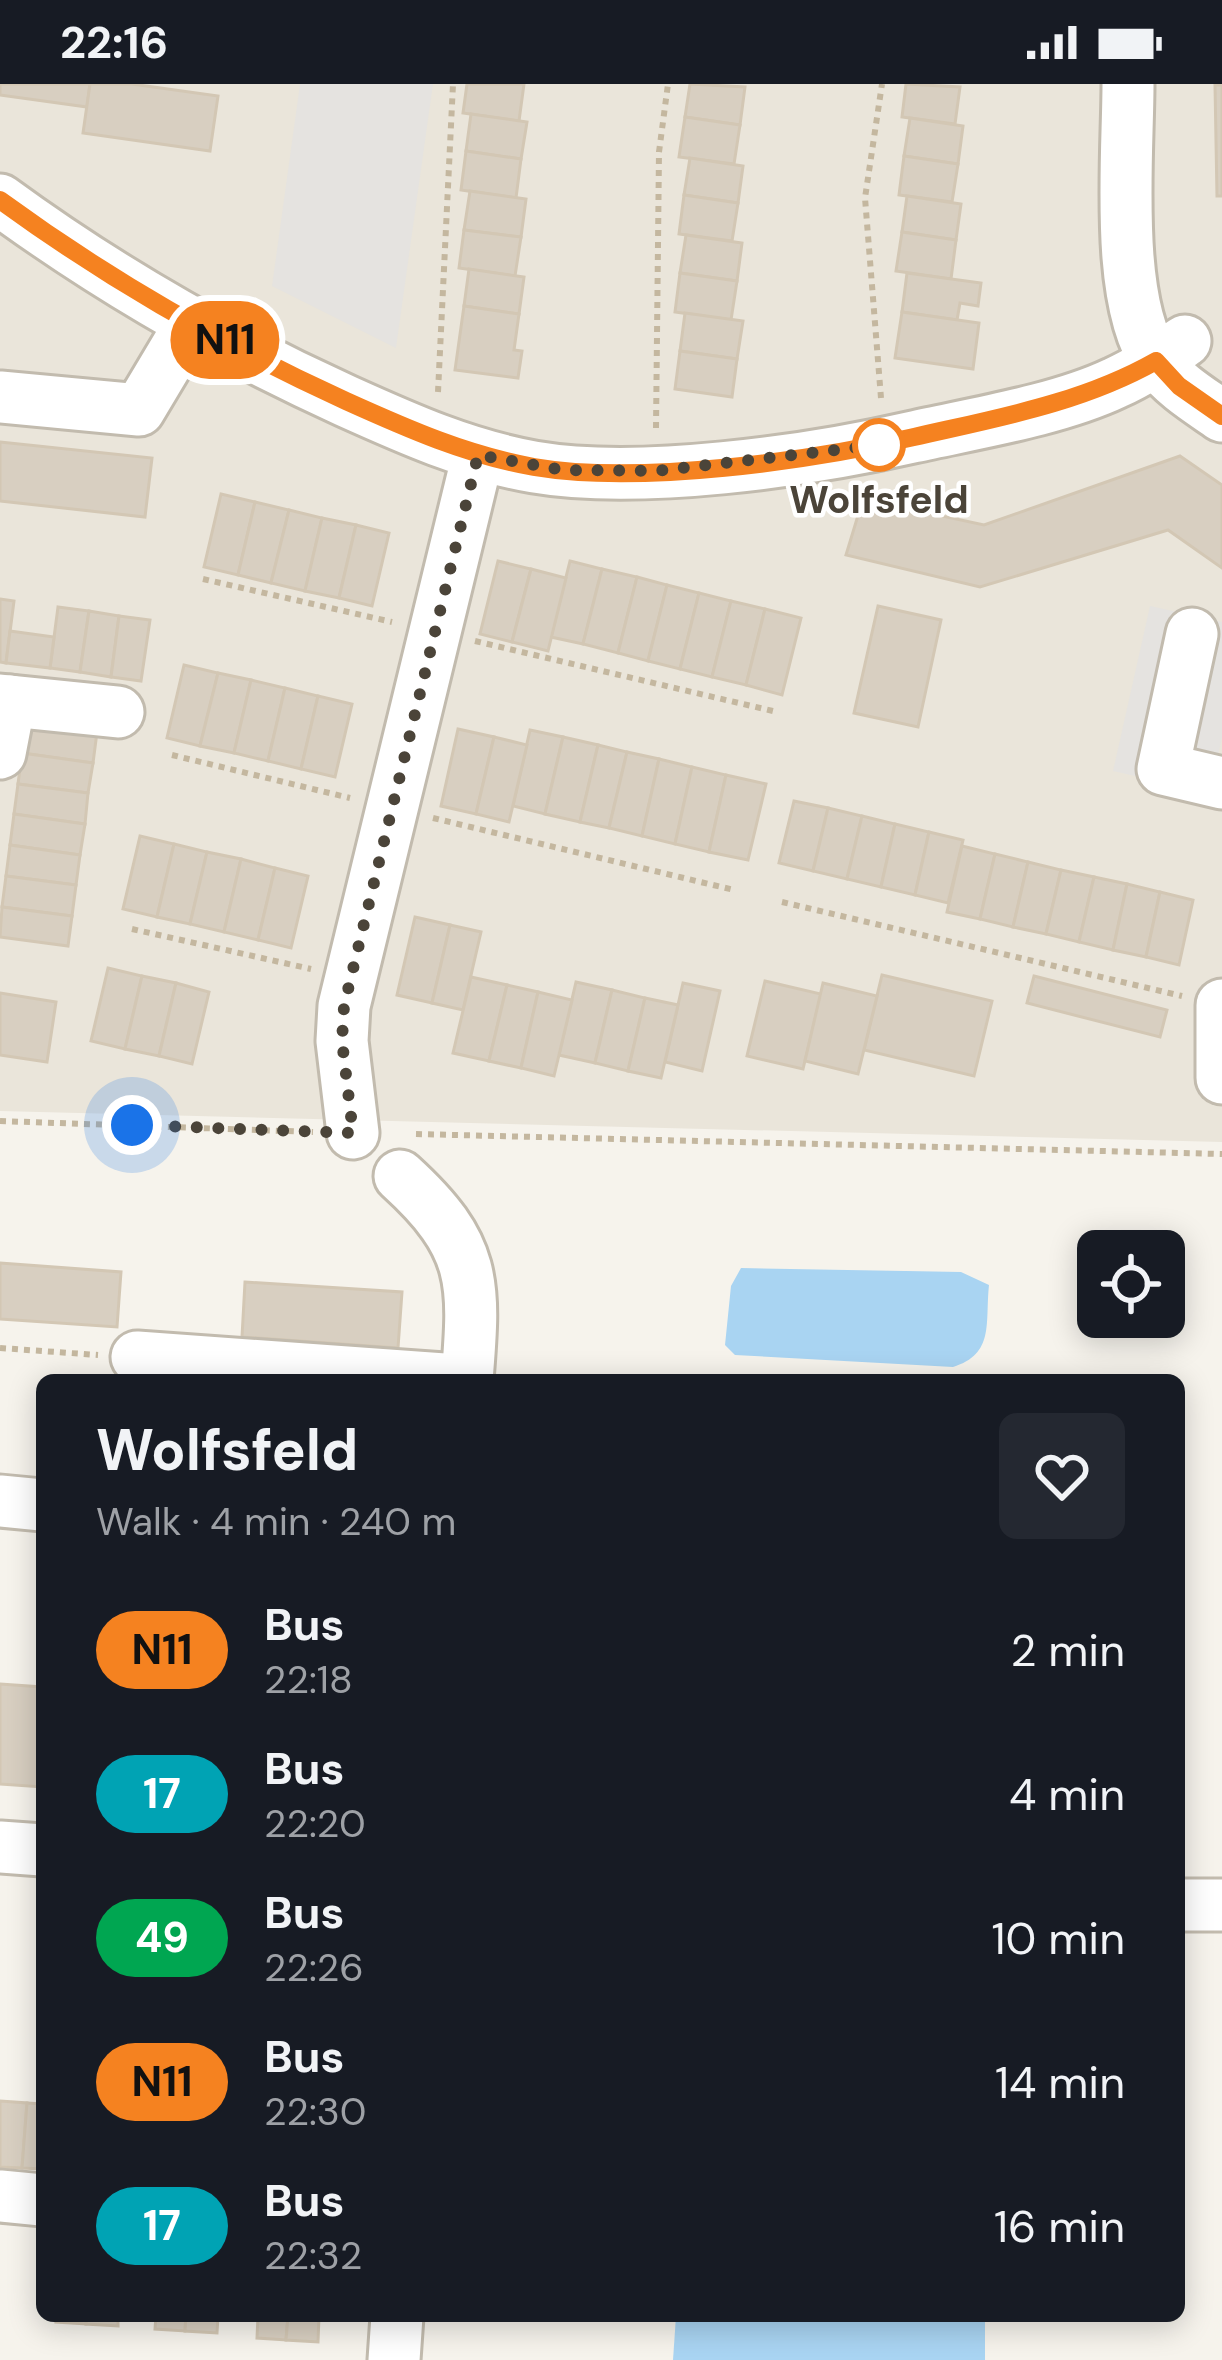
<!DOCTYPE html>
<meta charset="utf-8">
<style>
:root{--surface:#171b24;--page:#242831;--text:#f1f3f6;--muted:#9ea1a6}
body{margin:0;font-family:"DM Sans",sans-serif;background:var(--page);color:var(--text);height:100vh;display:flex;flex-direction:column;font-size:45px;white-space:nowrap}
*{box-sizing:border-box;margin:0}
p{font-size:39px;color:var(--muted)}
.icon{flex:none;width:66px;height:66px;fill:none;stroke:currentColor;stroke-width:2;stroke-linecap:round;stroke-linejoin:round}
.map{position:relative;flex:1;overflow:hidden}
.side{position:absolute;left:36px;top:1290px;width:1149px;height:948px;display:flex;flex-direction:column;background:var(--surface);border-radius:18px;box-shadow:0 6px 30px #0003}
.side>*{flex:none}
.badge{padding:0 24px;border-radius:39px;font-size:42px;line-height:78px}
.buttons{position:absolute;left:1077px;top:1146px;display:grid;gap:24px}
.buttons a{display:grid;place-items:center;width:108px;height:108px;border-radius:18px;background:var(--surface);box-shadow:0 6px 30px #0003;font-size:60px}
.you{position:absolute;width:60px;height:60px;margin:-30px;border:9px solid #fff;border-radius:50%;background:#1a73e8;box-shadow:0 0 0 18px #1a73e833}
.map>.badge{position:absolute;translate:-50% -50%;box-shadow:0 0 0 6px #fff}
.round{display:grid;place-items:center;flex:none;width:126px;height:126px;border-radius:18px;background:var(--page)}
.overview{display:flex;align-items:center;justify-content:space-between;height:204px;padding:0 60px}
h1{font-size:57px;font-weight:700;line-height:90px}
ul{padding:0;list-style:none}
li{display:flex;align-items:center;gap:36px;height:144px;padding:0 60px}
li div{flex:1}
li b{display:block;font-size:45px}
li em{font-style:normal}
li .badge{min-width:132px;font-weight:700;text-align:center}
.status{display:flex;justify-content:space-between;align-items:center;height:84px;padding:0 60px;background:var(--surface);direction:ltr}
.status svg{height:33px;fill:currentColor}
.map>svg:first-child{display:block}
.residential{fill:#eae5da}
.parking{fill:#e5e3e0}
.water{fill:#a9d4f2}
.building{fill:#d8cfc1;stroke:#d3c7b4;stroke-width:3}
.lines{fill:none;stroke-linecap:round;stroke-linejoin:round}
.minor-casing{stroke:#c2bbae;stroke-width:57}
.path{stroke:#c4b79f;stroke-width:6;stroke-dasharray:6 6;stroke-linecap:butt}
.minor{stroke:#fff;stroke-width:51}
.line-casing{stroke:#fff;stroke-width:27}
.line{stroke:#f58220;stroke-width:18}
.walk{stroke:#4b4439;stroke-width:12;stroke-dasharray:0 21.6}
.stop-dot{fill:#fff;stroke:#f58220;stroke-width:6}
.labels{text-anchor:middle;stroke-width:9;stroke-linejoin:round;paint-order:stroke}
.stop-label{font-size:39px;font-weight:bold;fill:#4b4439;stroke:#fff}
</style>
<div class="status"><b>22:16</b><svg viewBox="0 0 49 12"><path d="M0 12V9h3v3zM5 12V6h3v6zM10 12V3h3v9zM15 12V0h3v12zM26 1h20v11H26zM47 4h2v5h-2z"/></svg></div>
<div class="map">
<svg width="1222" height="2276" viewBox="0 0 1222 2276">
<rect width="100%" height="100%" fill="#f6f3ec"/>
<!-- residential -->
<polygon class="residential" points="0,0 1222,0 1222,1058 0,1027"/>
<!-- parking -->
<g class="parking">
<polygon points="300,0 433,0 396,264 272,202"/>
<polygon points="1150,522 1222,538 1222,653 1210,709 1113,687"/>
</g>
<!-- water -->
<g class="water">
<path d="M741 1184 961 1188 989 1201C985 1239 995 1270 953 1283L735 1271 725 1261 731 1202Z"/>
<polygon points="676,2232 985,2232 985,2276 673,2276"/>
</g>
<!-- building -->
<g class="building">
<polygon points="0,0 90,0 87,23 0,11"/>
<polygon points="90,0 132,0 218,12 210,67 83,49"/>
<polygon points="467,0 524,0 519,37 463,29"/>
<polygon points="690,0 745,3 740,41 685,33"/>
<polygon points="906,0 960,3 955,40 902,33"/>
<polygon points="1215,1 1222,1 1222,112 1217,112"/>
<polygon points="471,30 527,38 521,75 466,67"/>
<polygon points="685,33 740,41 734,80 679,73"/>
<polygon points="910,34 963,42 958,80 904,72"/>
<polygon points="466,67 521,75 516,114 461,106"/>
<polygon points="904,72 958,80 952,118 899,111"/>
<polygon points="690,74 743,82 738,119 684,111"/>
<polygon points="470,107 526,115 521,153 464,146"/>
<polygon points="684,111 738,119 732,157 679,150"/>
<polygon points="907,112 961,120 956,156 902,148"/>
<polygon points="464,146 521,153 515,192 459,184"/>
<polygon points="902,148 956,156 951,195 896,187"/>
<polygon points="686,151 742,159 737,197 680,189"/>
<polygon points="469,185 524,193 519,230 464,222"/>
<polygon points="680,189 737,197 731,236 675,228"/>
<polygon points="907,189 981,199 978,222 960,219 957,236 902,228"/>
<polygon points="464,222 519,230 514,266 522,267 518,294 455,286"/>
<polygon points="902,228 979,239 973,285 895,274"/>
<polygon points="685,229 743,237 737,275 680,267"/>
<polygon points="680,267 737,275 732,313 675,305"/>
<polygon points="0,358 152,374 145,433 0,417"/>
<polygon points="1180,372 1222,401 1222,484 1168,446 980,503 846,471 863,415 984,441"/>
<polygon points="221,410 255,418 238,491 204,483"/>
<polygon points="255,418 289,426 271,499 238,491"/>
<polygon points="289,426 322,434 305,507 271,499"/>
<polygon points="322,434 356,441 339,514 305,507"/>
<polygon points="356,441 389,449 372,522 339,514"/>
<polygon points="498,477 531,485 512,558 480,550"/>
<polygon points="570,477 602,485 583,560 551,553"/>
<polygon points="531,485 566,494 548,567 512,558"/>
<polygon points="602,485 637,493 618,569 583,560"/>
<polygon points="637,493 667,501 648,577 618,569"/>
<polygon points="667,501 699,509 680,585 648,577"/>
<polygon points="699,509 731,517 712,593 680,585"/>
<polygon points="0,515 14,517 6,579 0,578"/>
<polygon points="731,517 765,525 746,601 712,593"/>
<polygon points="878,522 941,536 918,643 854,629"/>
<polygon points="58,523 89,527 80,588 50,584"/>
<polygon points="765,525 801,534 782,611 746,601"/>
<polygon points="89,527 119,532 111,593 80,588"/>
<polygon points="119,532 150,536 141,597 111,593"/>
<polygon points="10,547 54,553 50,584 6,579"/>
<polygon points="184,581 218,589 200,662 167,654"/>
<polygon points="218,589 251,596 234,669 200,662"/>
<polygon points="251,596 285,604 268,677 234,669"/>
<polygon points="285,604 318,612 301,685 268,677"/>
<polygon points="318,612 352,620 335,693 301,685"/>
<polygon points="26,639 97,648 93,679 22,669"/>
<polygon points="458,645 494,653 476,730 441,722"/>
<polygon points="530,646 563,653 545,730 513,722"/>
<polygon points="494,653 527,661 509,738 476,730"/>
<polygon points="563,653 598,661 580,738 545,730"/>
<polygon points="598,661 627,668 609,744 580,738"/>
<polygon points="627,668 659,675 642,752 609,744"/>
<polygon points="22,669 93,679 88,709 18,700"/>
<polygon points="659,675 692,683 675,760 642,752"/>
<polygon points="692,683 726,691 709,768 675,760"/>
<polygon points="726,691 766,700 748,776 709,768"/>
<polygon points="18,700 88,709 85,740 14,730"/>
<polygon points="794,717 828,724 813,787 779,779"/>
<polygon points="828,724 862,732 847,795 813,787"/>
<polygon points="14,730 85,740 80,771 10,761"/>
<polygon points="862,732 895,740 881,803 847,795"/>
<polygon points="895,740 929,748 915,811 881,803"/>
<polygon points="929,748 963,756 948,819 915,811"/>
<polygon points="140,752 174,760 157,833 123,825"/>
<polygon points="174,760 207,768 190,840 157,833"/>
<polygon points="10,761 80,771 76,801 6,792"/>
<polygon points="962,762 995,770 980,835 947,828"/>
<polygon points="207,768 241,775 224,848 190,840"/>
<polygon points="995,770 1028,778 1013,843 980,835"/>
<polygon points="241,775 275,784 258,856 224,848"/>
<polygon points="1028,778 1061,786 1046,850 1013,843"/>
<polygon points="275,784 308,792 291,864 258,856"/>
<polygon points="1061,786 1094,793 1079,858 1046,850"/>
<polygon points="6,792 76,801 72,832 2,823"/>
<polygon points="1094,793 1127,800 1113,866 1079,858"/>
<polygon points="1127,800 1160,808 1146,873 1113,866"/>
<polygon points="1160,808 1193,816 1179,881 1146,873"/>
<polygon points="2,823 72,832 68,862 0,853"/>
<polygon points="415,833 450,841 432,919 397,911"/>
<polygon points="450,841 481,848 463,926 432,919"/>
<polygon points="108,884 142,892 125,965 91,957"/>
<polygon points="882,891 992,917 974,992 864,966"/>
<polygon points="142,892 176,899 159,972 125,965"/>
<polygon points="1034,892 1167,926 1160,953 1027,919"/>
<polygon points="471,893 507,901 489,977 453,969"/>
<polygon points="765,897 821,910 803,985 747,972"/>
<polygon points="576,898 612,906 595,979 559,971"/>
<polygon points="176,899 209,908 192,980 159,972"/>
<polygon points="683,899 720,907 702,987 665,978"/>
<polygon points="823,899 877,912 858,990 805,977"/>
<polygon points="507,901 538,908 521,984 489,977"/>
<polygon points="612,906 645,914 628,987 595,979"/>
<polygon points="538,908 572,916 554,992 521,984"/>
<polygon points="0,909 56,918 47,978 0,971"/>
<polygon points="645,914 678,921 661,994 628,987"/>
<polygon points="0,1179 121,1188 117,1243 0,1235"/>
<polygon points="245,1198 402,1208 398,1264 242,1253"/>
<polygon points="0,1600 42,1603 42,1703 0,1700"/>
<polygon points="0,2017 27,2019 22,2084 0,2083"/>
<polygon points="27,2019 42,2020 42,2085 22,2084"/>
<polygon points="57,2232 87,2232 86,2240 56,2238"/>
<polygon points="87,2232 118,2232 118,2242 86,2240"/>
<polygon points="156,2232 186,2232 185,2247 155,2245"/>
<polygon points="186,2232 218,2232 217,2249 185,2247"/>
<polygon points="258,2232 288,2232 286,2256 257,2254"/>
<polygon points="288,2232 319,2232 318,2258 286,2256"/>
</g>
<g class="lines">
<!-- minor casing -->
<g class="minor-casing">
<g id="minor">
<path d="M1128 0C1128 73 1114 219 1157 278 1174 301 1199 316 1222 332"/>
<path d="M0 116C108 195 225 262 346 317 408 345 466 371 534 383 639 401 808 377 913 353 976 339 1058 326 1115 299 1140 288 1163 272 1185 257"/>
<polyline points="0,313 139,326 191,239"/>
<polyline points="1192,550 1163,685 1222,699"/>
<polyline points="0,616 10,617 0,669"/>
<polyline points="10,617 118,628"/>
<polyline points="1222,921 1222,994"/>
<polyline points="353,1049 342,957 344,922 478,371"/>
<path d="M400 1092C477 1162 475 1198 467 1296"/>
<polyline points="137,1273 458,1296"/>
<polyline points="0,1417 42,1421"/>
<polyline points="0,1763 42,1766"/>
<polyline points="1179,1821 1222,1821"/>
<polyline points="0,2112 42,2116"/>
<polyline points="394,2276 397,2232"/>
</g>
</g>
<!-- path -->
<g class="path">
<polyline points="438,308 453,0"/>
<polyline points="881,314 865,114 882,0"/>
<polyline points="656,344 659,68 668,0"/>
<polyline points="203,495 392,538"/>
<polyline points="475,557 777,628"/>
<polyline points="172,671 350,714"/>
<polyline points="433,734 734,806"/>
<polyline points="782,818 1182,912"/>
<polyline points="132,845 311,885"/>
<polyline points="0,1037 313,1048"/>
<polyline points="416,1050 1222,1070"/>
<polyline points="0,1264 98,1271"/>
</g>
<!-- minor -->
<use href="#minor" class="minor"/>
</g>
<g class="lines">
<!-- line casing -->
<g class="line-casing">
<path id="line" d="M0 116C108 195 225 262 346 317 408 345 467 371 534 383 640 401 809 377 914 353 997 334 1082 319 1156 277L1179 302 1222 332"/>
</g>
<!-- line -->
<use href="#line" class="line"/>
<!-- walk -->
<polyline class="walk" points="132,1041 353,1049 342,957 344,922 478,371 563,386 656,387 879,361"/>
</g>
<!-- markers -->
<circle class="stop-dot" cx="879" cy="361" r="24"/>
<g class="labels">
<!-- stop labels -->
<g class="stop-label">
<text x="879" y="429">Wolfsfeld</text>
</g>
</g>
</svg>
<div class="buttons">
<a><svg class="icon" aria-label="locate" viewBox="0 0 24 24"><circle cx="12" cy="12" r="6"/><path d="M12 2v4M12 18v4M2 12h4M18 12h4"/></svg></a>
</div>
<div class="you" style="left:132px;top:1041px"></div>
<b class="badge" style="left:225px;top:256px;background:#f58220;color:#111">N11</b>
<section class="side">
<div class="overview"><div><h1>Wolfsfeld</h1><p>Walk · 4 min · 240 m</p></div><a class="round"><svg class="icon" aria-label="heart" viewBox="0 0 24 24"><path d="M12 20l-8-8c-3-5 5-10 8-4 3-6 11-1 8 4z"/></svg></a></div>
<ul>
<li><span class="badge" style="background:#f58220;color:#111">N11</span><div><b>Bus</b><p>22:18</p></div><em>2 min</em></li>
<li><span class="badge" style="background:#00a3b4;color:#fff">17</span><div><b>Bus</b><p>22:20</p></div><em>4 min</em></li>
<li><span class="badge" style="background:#00a651;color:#fff">49</span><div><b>Bus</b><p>22:26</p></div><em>10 min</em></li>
<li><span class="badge" style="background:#f58220;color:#111">N11</span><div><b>Bus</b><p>22:30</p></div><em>14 min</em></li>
<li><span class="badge" style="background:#00a3b4;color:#fff">17</span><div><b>Bus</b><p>22:32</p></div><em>16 min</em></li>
</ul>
</section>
</div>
